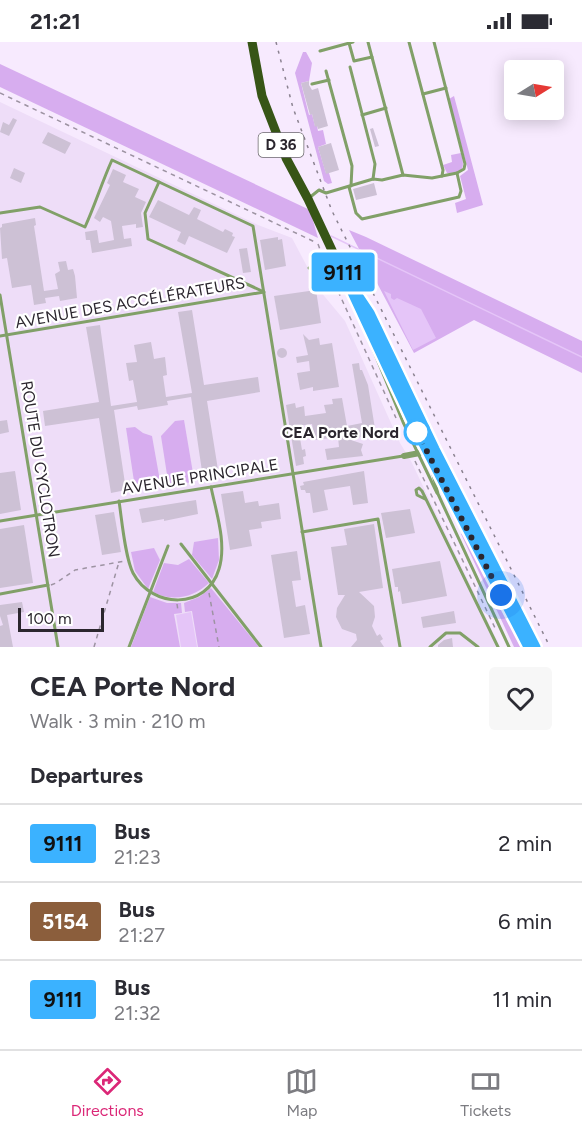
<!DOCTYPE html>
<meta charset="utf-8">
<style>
:root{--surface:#fff;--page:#f7f7f7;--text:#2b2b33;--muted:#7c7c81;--line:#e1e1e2;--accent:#db2777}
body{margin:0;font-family:Figtree,sans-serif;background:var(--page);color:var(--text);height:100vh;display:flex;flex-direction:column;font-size:22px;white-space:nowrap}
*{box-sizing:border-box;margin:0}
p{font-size:20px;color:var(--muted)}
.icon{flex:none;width:33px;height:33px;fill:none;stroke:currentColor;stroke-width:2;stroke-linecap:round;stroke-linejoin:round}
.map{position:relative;height:605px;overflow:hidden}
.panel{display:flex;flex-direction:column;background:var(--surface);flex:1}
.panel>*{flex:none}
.badge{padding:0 12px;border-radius:4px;font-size:21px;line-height:39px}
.needle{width:39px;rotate:79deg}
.buttons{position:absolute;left:504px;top:18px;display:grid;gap:12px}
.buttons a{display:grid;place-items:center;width:60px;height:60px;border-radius:6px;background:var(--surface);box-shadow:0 3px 15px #0003;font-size:30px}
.scale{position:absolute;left:18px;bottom:15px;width:86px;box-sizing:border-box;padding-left:6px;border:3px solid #2b262e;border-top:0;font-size:16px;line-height:21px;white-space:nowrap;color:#2b262e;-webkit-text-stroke:4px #fff;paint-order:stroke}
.you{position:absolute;width:30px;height:30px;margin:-15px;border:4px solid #fff;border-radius:50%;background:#1a73e8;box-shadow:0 0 0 9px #1a73e833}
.map>.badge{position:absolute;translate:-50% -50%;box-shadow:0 0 0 3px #fff}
h2{padding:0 30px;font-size:22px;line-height:54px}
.round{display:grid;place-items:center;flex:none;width:63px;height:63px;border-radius:6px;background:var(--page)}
.summary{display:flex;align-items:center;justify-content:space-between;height:102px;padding:0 30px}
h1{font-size:28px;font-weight:700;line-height:45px}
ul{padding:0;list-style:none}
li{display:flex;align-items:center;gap:18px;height:78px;padding:0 30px;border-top:2px solid var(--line)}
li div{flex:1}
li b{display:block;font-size:22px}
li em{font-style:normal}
li .badge{min-width:66px;font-weight:700;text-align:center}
.status{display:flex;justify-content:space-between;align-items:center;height:42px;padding:0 30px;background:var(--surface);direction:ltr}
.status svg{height:16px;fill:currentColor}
.menu{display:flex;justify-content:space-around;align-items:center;height:84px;border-top:2px solid var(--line);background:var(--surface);font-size:16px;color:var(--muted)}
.menu a{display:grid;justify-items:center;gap:3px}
.menu .active{color:var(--accent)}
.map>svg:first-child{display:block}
.built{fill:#eeddf8}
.green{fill:#d7adef}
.water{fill:#e5c5f8}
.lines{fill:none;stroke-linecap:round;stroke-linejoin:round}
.stream{stroke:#e5c5f8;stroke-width:1.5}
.building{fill:#cdc1d5}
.path{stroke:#9d93a2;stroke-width:1.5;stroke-dasharray:4.5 4.5;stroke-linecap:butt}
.service{stroke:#81a068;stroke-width:3}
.minor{stroke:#81a068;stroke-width:6}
.primary{stroke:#375516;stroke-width:9}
.rail{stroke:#8b8290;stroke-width:1.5;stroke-dasharray:3 6;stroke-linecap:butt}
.line-casing{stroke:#fff;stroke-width:14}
.line{stroke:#3bb2ff;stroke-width:9}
.walk{stroke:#2b262e;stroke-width:6;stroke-dasharray:0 10.8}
.stop-dot{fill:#fff;stroke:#3bb2ff;stroke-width:3}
.labels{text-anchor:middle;stroke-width:4.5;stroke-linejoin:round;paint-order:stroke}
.shield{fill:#fff;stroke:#6b676d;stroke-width:1.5}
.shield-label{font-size:15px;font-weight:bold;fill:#2b262e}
.street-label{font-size:16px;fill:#2b262e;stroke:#fff}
.stop-label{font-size:16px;font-weight:bold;fill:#2b262e;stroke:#fff;text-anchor:end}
</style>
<div class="status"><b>21:21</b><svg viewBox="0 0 49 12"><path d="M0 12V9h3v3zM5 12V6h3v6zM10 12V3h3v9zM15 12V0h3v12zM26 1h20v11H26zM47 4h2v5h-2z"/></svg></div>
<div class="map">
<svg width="582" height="605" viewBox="0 0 582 605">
<rect width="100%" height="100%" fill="#f7eafe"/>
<!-- built -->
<polygon class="built" points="0,60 258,183 292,196 320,249 345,279 400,401 411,419 500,605 0,605"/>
<!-- green -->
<g class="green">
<polygon points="303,10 306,10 312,21 309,39 301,41 309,73 312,72 315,84 317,84 318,89 323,88 326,102 318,105 326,131 329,131 332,141 328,142 324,139 295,31"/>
<polygon points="0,22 310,168 318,196 0,45"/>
<polygon points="454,54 483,163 457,171 455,161 466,157 460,134 468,128 449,57"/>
<path d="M461 111C465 126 464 131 447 131L443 123 452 120 451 113Z"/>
<polygon points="349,188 366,195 582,299 582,331 474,278 414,311"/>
<polygon points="184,378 194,437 192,440 173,443 168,439 161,394 175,379"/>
<polygon points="135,385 143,391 152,394 160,439 156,444 138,447 135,446 126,386"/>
<polygon points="464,490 524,605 514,605 461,492"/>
<polygon points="218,496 219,518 212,537 192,513 194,500"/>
<polygon points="154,506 160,518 148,547 135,529 131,510"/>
<path d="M189 517 209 541C193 556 172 560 153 550L164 521 178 523Z"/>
<polygon points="211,546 259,605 198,605 192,569 185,570 184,561 199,555"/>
<polygon points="150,555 167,561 181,561 182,571 174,572 180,605 131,605"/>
</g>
<!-- water -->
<g class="water">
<polygon points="384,249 391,252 391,256 394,258 397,256 421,267 436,296 413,308"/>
<polygon points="191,570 197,605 181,605 176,573"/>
</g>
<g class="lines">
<!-- stream -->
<polyline class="stream" points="331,194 582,315"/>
</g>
<!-- building -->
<g class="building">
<polygon points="309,39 309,43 312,48 318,46 328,84 318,87 317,84 315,85 312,72 310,73 301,41"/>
<polygon points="13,76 17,78 9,94 0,90 3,80 9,83"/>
<polygon points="373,86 379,104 375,105 370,87"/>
<polygon points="48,90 71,101 65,112 42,101"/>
<polygon points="331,101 339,128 326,132 318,105"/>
<polygon points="14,126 25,131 21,141 10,136"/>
<polygon points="113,127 126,133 123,140 139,147 135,155 146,160 141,171 143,185 136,186 136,182 122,184 124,197 131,196 132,204 92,211 90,198 86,198 85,190 97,188 99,201 114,198 111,179 103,175 100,180 94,176 110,143 107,141"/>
<polygon points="374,141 377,153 356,158 353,147"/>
<polygon points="158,158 189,173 194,165 201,168 197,177 223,190 225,187 233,191 232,194 235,195 227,211 189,194 185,203 177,199 181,190 149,175"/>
<polygon points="35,176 36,183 34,184 44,249 58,247 55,232 60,229 58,220 66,219 68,228 73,227 75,234 77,256 60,259 59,254 45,256 46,261 34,263 31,243 12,246 7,216 2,217 0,186 2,185 2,182"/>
<polygon points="278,195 278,198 282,197 286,224 265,228 260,198"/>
<polygon points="247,206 251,230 243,231 239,207"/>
<polygon points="316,248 321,281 280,288 274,254"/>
<polygon points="192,268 204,343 258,335 260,350 207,359 219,434 203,436 191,355 167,359 168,363 138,368 137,364 114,368 126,448 111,451 99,376 45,384 43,369 99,360 86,285 100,283 111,364 137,360 133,338 129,339 126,321 137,320 134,303 151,300 154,317 165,315 167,333 163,334 166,355 192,351 178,270"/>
<polygon points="303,292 309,298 319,296 320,303 332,301 339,345 313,349 313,345 300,348 297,331 310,329 309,319 297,321 296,315 308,313"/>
<circle cx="282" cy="311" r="5"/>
<polygon points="359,321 360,328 362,328 368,343 376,393 348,397 363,402 361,408 363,414 327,418 325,407 339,405 338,395 315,398 312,382 298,384 302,408 305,407 306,414 303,415 304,422 296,424 286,363 295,361 296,366 304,364 305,374 326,371 324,363 333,362 332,357 342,356 347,384 362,381 352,322"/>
<polygon points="7,378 9,390 0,392 0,379"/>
<polygon points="15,429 21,468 0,472 0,431"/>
<polygon points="364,429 368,461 353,463 350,444 324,448 328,468 313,471 310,451 306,451 305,448 301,448 300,444 304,443 303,440"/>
<polygon points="243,449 245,461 258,459 259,464 279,461 281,477 261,480 262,486 249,488 252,504 230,508 221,452"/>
<polygon points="196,458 198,472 164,479 164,477 142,481 139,467"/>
<polygon points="410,467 415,491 386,496 381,471"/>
<polygon points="114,470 121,510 102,513 95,473"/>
<polygon points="374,482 383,546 359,550 374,564 375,575 372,584 377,594 380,592 383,597 380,599 384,605 351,605 357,598 356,592 342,587 336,575 337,566 345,553 338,553 331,505 347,503 344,487"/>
<polygon points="24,483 33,541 0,546 0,487"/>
<polygon points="297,509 301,538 292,539 296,565 305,563 310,592 284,596 271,513"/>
<polygon points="440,519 447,554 402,562 400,549 398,550 398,545 395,545 392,527"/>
<polygon points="22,560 24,570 7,573 13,605 0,605 0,584 3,583 0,574 0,563"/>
<polygon points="454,569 456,581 423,586 421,575"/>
<polygon points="452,596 453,605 438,605 438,603 444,598"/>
</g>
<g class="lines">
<!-- path -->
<g class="path">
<polyline points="0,51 317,201"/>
<polyline points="318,202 324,218"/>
<polyline points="327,225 396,376"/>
<polyline points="415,419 496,588"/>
<polyline points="51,543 56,541 75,528 125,519"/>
<polyline points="209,551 219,605"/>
<polyline points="177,562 178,569"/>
<polyline points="94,605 119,520"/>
</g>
<!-- service -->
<g class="service">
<polyline points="368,0 403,133"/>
<polyline points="409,0 443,128 442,134"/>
<polyline points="349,1 354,19 372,15"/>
<polyline points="320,9 353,0"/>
<polyline points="350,25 375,122 373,137"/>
<polyline points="326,29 352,124 351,144"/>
<polyline points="312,42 329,38"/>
<polyline points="423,52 446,46"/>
<polyline points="362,73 386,66"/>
<polyline points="159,140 145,171 148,197 262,249"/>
<polyline points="349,145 356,171 362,177 459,155 461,149 457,131"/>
<polyline points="309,156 319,148 326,151 373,137 382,138 403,133 432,136 457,131 464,127 465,122 434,0"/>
<path d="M0 171 40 165 85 185C95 163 102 140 112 118L253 184 321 605"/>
<polyline points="309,226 326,222"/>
<polyline points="0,253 58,605"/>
<polyline points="360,276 403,380 437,451"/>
<polyline points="0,294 264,250"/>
<polyline points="431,425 438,452 509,605"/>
<polyline points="425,457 417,453 416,448 419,446 422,449 498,605"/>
<path d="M119 459C122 479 125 515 133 531 152 567 207 568 219 527 227 501 216 470 211 445"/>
<polyline points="0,479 403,414"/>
<polyline points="302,490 378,477 400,605"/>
<polyline points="181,502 261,605"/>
<polyline points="0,552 48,543"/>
<polyline points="129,605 168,504"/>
<polyline points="430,605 446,591 460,591 478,605"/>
</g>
<!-- minor -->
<polyline class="minor" points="404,414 430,409"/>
<!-- primary -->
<g class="primary">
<polyline points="252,0 262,54 286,116 308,157 418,392 528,605"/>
<polyline points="354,246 370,271 435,407 536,605"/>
</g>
<!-- rail -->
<polyline class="rail" points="276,0 293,66 332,169 550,605"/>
</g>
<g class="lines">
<!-- line casing -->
<g class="line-casing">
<polyline id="line" points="528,605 418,392 342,229 370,271 435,407 536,605"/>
</g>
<!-- line -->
<use href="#line" class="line"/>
<!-- walk -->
<polyline class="walk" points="417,390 501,553"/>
</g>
<!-- markers -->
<circle class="stop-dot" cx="417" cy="390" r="12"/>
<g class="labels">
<!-- shield labels -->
<rect class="shield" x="258.5" y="91" width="45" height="24" rx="4.5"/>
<g class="shield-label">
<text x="281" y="108">D 36</text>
</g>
<!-- street labels -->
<g class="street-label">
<text transform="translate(130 260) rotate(-10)" y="6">AVENUE DES ACCÉLÉRATEURS</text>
<text transform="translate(41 427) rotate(81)" y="6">ROUTE DU CYCLOTRON</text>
<text transform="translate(200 434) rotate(-9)" y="6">AVENUE PRINCIPALE</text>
</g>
<!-- stop labels -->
<g class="stop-label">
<text x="399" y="396">CEA Porte Nord</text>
</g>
</g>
</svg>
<div class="buttons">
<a><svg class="needle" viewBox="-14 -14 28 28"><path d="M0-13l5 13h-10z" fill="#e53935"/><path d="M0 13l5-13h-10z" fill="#7c7c81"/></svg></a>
</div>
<div class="scale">100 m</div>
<div class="you" style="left:501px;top:553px"></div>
<b class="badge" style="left:343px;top:230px;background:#3bb2ff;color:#111">9111</b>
</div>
<section class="panel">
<div class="summary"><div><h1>CEA Porte Nord</h1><p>Walk · 3 min · 210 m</p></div><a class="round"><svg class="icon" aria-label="heart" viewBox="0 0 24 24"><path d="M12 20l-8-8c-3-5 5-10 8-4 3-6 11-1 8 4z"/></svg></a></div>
<h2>Departures</h2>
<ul>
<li><span class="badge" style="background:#3bb2ff;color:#111">9111</span><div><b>Bus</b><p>21:23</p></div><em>2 min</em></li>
<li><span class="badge" style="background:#8b5e3c;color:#fff">5154</span><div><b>Bus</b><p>21:27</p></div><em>6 min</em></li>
<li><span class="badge" style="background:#3bb2ff;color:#111">9111</span><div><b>Bus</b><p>21:32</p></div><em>11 min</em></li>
</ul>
</section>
<nav class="menu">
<a class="active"><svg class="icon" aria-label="directions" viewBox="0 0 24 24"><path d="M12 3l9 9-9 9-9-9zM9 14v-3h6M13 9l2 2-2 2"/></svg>Directions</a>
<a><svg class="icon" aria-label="map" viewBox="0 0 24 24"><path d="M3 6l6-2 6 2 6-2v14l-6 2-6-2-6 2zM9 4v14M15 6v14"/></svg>Map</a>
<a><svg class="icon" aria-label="tickets" viewBox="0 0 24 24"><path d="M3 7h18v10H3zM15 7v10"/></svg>Tickets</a>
</nav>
